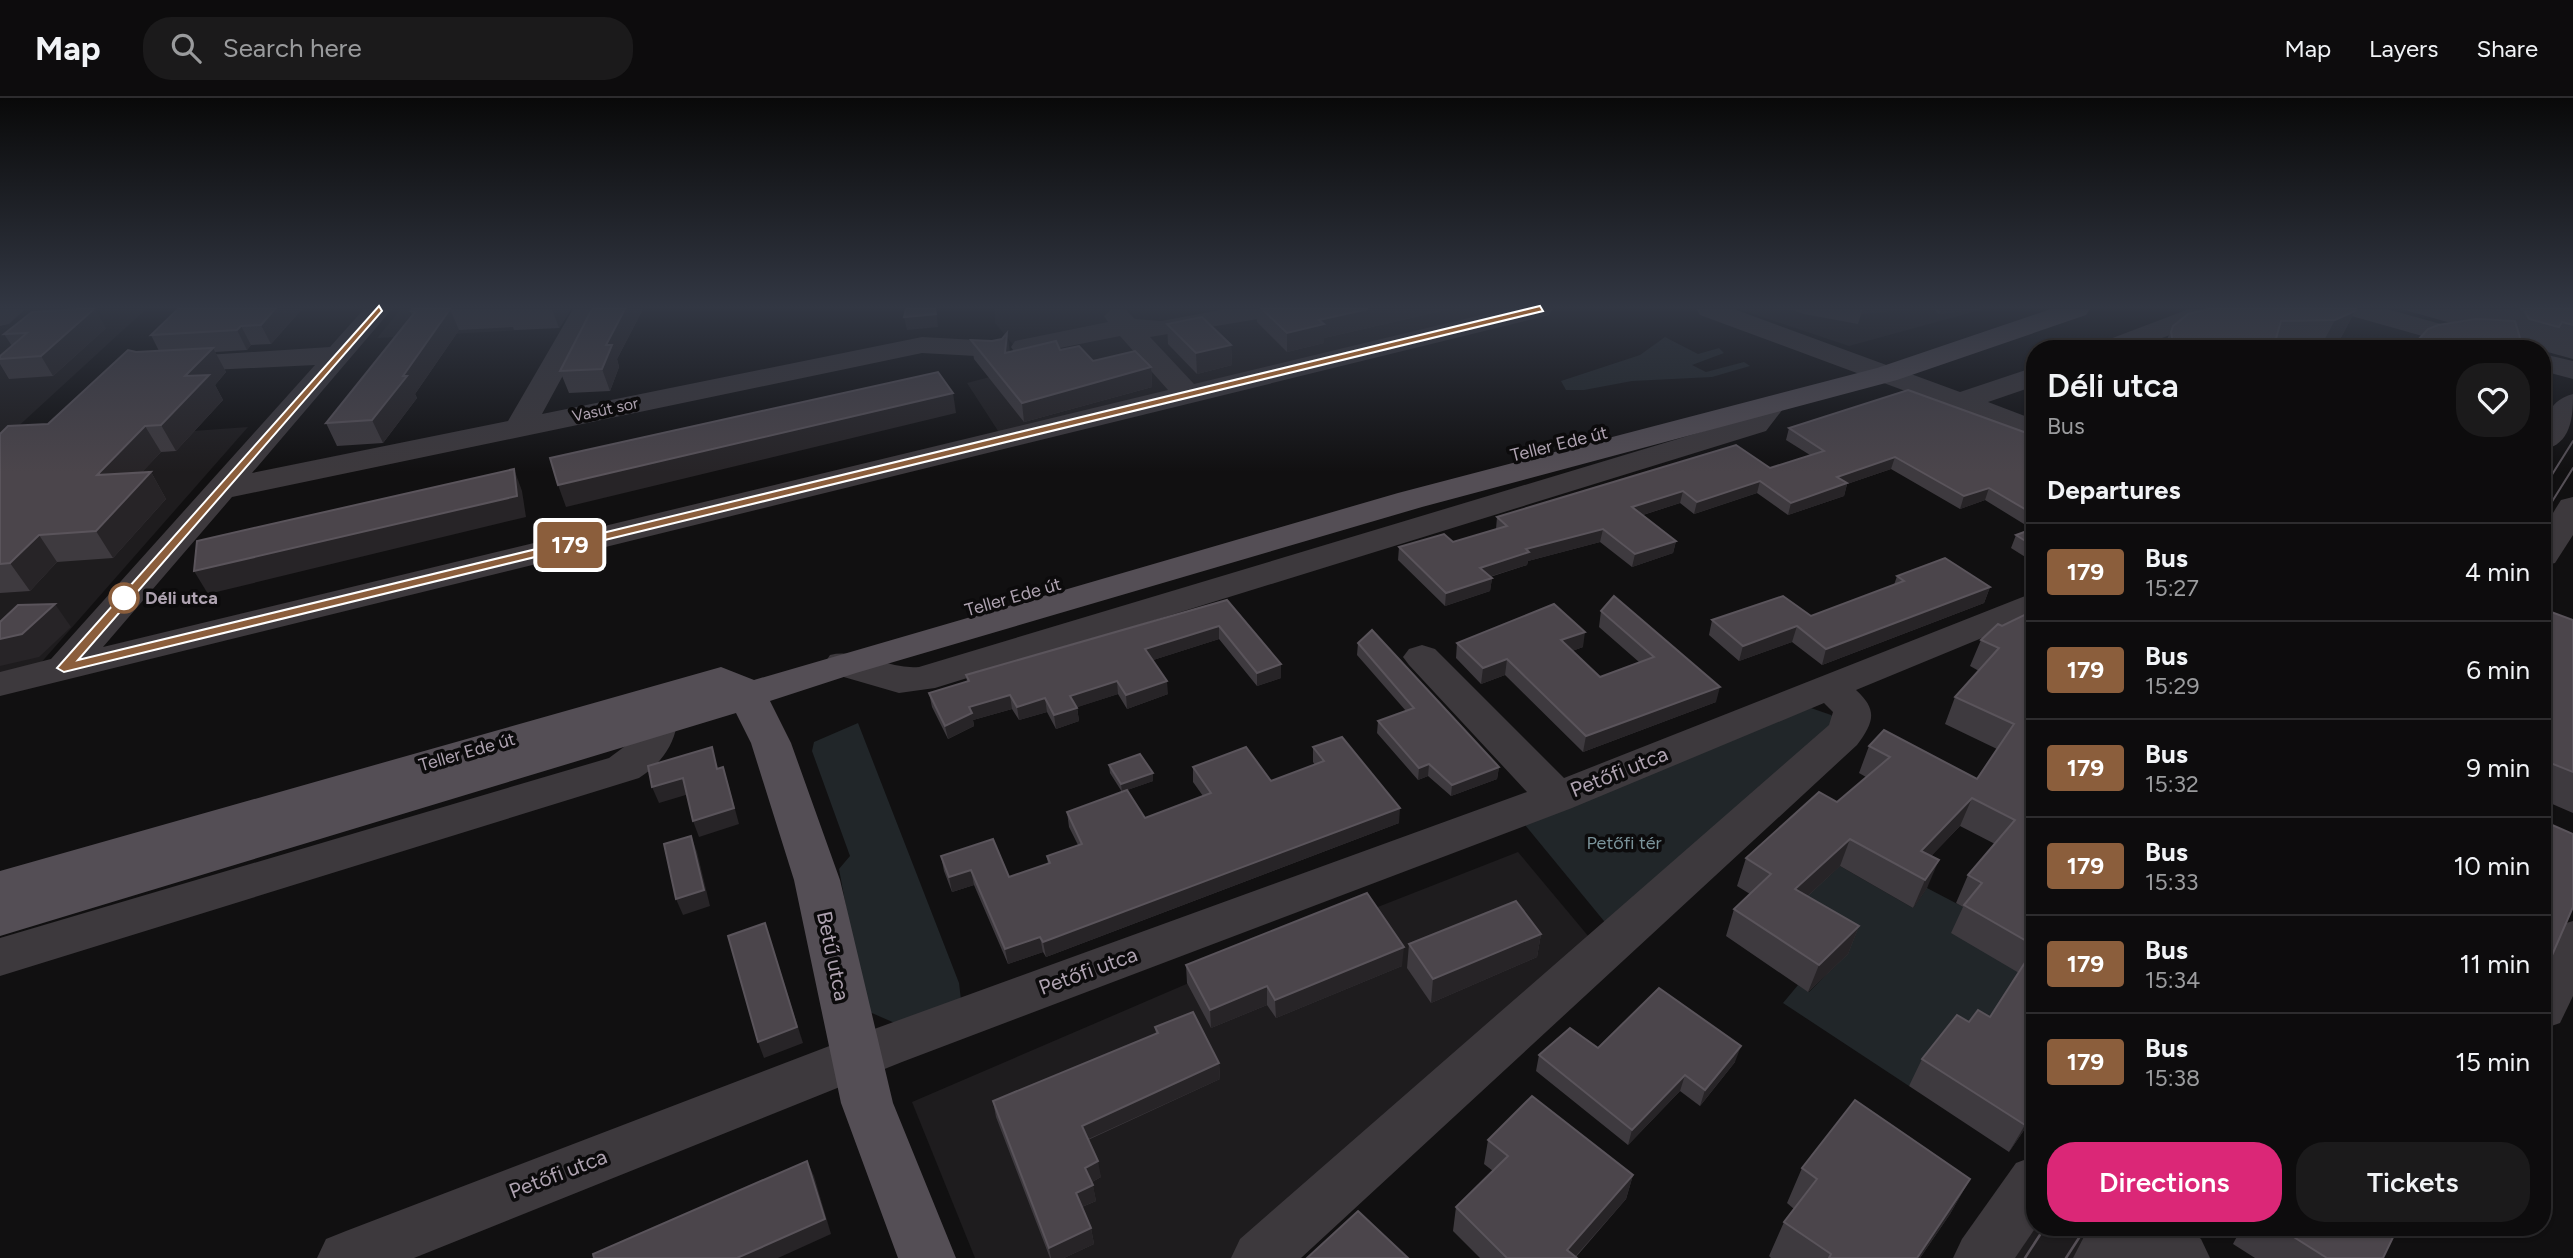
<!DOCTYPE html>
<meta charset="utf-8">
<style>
:root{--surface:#0d0c0d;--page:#1b1a1b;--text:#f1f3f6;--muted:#9a9b9d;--line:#2d2c2e;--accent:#db2777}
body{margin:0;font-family:Figtree,sans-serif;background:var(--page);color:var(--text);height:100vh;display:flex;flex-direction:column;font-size:26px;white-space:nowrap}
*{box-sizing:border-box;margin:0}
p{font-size:23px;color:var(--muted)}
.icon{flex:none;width:38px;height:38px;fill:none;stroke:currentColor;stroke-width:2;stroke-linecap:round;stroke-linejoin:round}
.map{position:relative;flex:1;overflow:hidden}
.drawer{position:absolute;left:2026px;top:242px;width:525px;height:896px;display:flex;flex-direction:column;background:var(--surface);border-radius:28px;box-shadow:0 2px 5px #0004,0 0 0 2px var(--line)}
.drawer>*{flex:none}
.badge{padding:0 14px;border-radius:5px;font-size:24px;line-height:46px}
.map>.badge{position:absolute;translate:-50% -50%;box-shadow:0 0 0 4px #fff}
h2{padding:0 21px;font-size:26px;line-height:63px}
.round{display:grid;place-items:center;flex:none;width:74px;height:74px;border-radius:28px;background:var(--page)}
.summary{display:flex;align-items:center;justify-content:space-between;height:119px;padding:0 21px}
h1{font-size:33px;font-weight:600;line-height:52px}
.button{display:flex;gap:14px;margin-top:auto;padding:14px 21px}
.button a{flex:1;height:80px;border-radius:28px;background:var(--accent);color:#fff;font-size:28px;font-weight:600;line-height:80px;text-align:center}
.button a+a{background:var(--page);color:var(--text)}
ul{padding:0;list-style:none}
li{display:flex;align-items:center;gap:21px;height:98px;padding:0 21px;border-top:2px solid var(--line)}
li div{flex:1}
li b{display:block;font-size:26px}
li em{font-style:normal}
li .badge{min-width:77px;font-weight:700;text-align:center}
header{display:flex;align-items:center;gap:42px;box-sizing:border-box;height:98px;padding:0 35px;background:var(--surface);border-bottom:2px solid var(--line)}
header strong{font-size:33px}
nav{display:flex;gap:38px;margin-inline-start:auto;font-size:24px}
.search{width:490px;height:63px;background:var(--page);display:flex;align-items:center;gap:18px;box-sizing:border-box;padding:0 24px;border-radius:28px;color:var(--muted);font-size:26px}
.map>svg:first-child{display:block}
.built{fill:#1e1c1e}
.green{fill:#212629}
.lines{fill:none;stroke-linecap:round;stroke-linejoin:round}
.minor{fill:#3d393d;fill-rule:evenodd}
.major{fill:#544e55;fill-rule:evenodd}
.tram-far1{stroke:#565057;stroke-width:2}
.tram{stroke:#565057;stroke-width:2.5}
.wall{fill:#3e3a3f}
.shaded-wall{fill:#272427}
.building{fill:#4b454b;stroke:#5a545b;stroke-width:2}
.line{fill:#8b5e3c;stroke:#fff;stroke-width:2}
.stop-dot{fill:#fff;stroke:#8b5e3c;stroke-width:3.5}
.labels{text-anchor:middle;stroke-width:7;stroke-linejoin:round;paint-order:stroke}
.far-street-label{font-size:16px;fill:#afa3b1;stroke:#0c0b0c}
.street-label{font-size:18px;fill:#afa3b1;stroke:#0c0b0c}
.stop-label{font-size:18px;font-weight:bold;fill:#afa3b1;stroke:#0c0b0c;text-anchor:start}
.park-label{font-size:18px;fill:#7b949b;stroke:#0c0b0c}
.near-street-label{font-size:21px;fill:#afa3b1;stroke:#0c0b0c}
</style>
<header>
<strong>Map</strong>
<div class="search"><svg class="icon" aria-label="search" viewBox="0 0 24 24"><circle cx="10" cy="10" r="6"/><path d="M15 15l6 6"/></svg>Search here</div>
<nav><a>Map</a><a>Layers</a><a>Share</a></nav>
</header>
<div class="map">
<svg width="2573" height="1160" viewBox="0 0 2573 1160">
<rect width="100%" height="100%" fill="#111011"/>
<!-- built -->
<g class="built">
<polygon points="0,211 146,211 0,345"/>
<polygon points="401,211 571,211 560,230 377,240"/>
<polygon points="995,211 1524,211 1000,336 967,285 1031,268 995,225"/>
<polygon points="1738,211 1984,211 1849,248"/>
<polygon points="248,329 39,567 0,576 0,347"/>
<polygon points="1518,754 1599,851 1237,1160 975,1160 912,1004 1240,863"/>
<polygon points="2033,1051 2035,1129 2150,1129 2197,1160 1956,1160"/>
</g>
<!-- green -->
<g class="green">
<polygon points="1665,239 1698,256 1719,250 1724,255 1692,267 1706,274 1744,264 1750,268 1712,279 1632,283 1584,292 1566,292 1561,283 1640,257"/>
<polygon points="1811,610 1831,617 1838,626 1613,834 1521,722"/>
<polygon points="858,625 959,885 961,902 897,926 865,912 839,771 850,758 812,653 814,644"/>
<polygon points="1840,768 1913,810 1927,790 1969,812 2035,885 1985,932 1943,944 1909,988 1783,905 1798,887 1809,894 1847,856 1786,818"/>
</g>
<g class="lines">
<!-- minor -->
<g class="minor">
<polygon points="0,211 25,211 9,226 0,228"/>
<polygon points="364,211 392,211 252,375 508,323 573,211 599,211 542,316 922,239 994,243 1004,245 1008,251 1004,257 994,259 922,255 232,399 103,549 1168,292 1120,238 1025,257 1015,255 1011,249 1015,243 1108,224 1104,218 1112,211 1126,212 1135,221 1161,223 1226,211 1283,211 1279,217 1270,219 1150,239 1194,286 1506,211 1553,211 1549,217 0,598 0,574 51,561 315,267 170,274 160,272 156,266 160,260 330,249"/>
<polygon points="1696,211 1734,211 1960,294 2035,269 2035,288 1988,304 2035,322 2035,341 1700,217"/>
<polygon points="2189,211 2226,211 2222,217 2136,250 2098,250 2102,244"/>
<polygon points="2344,211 2387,211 2505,244 2509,250 2465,250 2348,217"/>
<polygon points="2543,256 2573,263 2573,281 2543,273"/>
<path d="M2573 296C2573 320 2571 346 2543 352 2543 328 2545 303 2573 296Z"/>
<path d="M1771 298 1781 301 1786 307 1766 333 935 590 899 595 830 575 824 566 830 557C859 550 888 572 919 569L1744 321 1761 301Z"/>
<polygon points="2573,399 2573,437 2555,465 2543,468 2543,431 2561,402"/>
<path d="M2035 494V518L1856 592C1878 612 1874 624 1857 647L1301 1160H1231L1240 1141 1829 627 1833 614 1824 605 1572 710 902 964 414 1160H317L326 1141 346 1133 866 934 1527 694 1409 567 1403 559 1409 551 1422 547 1435 551 1564 680Z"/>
<path d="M657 614 671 618 677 627C672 651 659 667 639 680L0 878V840L609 660 632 643 643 618Z"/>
<polygon points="2573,823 2573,898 2560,925 2543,931 2543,856 2556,828"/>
<polygon points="2035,1058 2036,1129 2015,1160 1953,1160 1962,1141 2016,1065"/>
<polygon points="2089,1129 2186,1129 2201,1141 2210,1160 2073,1160"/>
</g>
<!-- major -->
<polygon class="major" points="2051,211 2090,211 2086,217 1897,282 1422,409 856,575 770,603 791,645 840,782 893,1005 956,1160 898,1160 841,1005 794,782 751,645 736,615 0,838 0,773 721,569 754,582 1398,395 1877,270"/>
<!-- tram-far1 -->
<g class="tram-far1">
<polyline points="2543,391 2573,343"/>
<polyline points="2543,418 2573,370"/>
</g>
<!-- tram -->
<g class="tram">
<polyline points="2025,1160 2045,1129"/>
<polyline points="2066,1160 2086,1129"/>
</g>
</g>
<!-- wall -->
<g class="wall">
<polygon points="178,211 302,211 271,246 251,247 247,252 215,254 226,274 215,287 223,302 176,353 161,354 141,375 151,374 166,401 113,460 57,464 30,493 0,495 0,336 48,326 136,254 159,253 151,237"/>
<polygon points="409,211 571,211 559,230 514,232 513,229 459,232 415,296 417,300 383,345 337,348 326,325 412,217"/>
<polygon points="587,211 643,211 617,261 619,269 610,293 569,295 560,273 589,217"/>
<polygon points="1256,211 1450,211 1324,240 1324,245 1287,254 1257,224"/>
<polygon points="1789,211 1909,211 1861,216 1858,226 1804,216"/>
<polygon points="1933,211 1980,211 1939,216"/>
<polygon points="2356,211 2336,249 2333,250 2163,250 2173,228"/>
<polygon points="2401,211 2573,211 2573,261 2544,253 2543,255 2543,250 2413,250 2417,243 2451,225"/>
<polygon points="1167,226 1231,247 1232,267 1197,276 1168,246"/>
<polygon points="106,230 53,278 9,281 0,266 0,258 12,248 4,236"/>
<polygon points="971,242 1010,254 1060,252 1093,263 1151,269 1152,289 1024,324 974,261"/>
<polygon points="1789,330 2035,338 2035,465 2011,450 2016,437 2032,431 1985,402 1960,411 1891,371 1847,386 1844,398 1788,417 1757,395 1694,416 1680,405 1643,417 1676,443 1673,455 1632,469 1600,444 1528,463 1527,467 1490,479 1492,480 1490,493 1445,508 1398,462 1399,449 1453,444 1496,431 1497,419 1770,370 1810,357 1786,342"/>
<polygon points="1897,478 1990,489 1984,505 1822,567 1792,544 1739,563 1709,537 1712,522 1811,518 1894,487"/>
<polygon points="1227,502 1281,580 1257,588 1219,541 1153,562 1168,596 1127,611 1118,596 1077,609 1079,623 1056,631 1047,614 1019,622 1012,611 973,622 974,628 948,641 932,609 929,595 967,584 966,577"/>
<polygon points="2543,511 2573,522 2573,715 2543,702"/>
<polygon points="2035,512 2035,1016 2009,1054 1909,988 1922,961 1969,924 1990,919 2019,875 1951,835 1963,809 1956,805 1968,777 1995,746 1960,728 1931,758 1927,790 1913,810 1840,768 1808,798 1859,828 1848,856 1808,894 1726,838 1734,811 1750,796 1737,788 1746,760 1837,704 1866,679 1859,675 1869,648 1977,681 1997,651 1945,626 1955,599 1979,573 1970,568 1981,542 2002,528"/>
<polygon points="1601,513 1716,604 1583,654 1505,577 1481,586 1456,560 1457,545 1583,549 1572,553 1600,579 1639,564 1599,529"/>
<polygon points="1358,545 1499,669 1497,681 1451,698 1428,678 1418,682 1377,635 1378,623 1406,613 1357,557"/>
<polygon points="1313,649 1399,725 1046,859 1043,854 1008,866 974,787 952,794 944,773 941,758 1009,779 1048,766 1047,758 1078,747 1069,729 1067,714 1122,694 1110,675 1109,667 1153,675 1153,683 1127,692 1145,720 1203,698 1193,684 1193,669 1271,683 1315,667 1313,664"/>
<polygon points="1541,836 1537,859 1431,905 1407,870 1409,846"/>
<polygon points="1186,867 1402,868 1276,920 1267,907 1211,930 1187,885"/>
<polygon points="1155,929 1219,965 1220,981 1088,1042 1101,1079 1092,1084 1096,1103 1082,1109 1091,1130 1094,1146 1064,1160 1050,1160 996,1019 993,1003 1156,936"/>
<polygon points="1598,950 1735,964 1700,1008 1680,993 1628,1047 1536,973 1539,957"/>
<polygon points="1488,1042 1633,1077 1626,1101 1576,1159 1577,1160 1480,1160 1453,1133 1456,1109 1493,1073 1484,1066"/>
<polygon points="1802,1070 1970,1081 1950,1116 1920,1160 1771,1160 1769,1158 1784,1124 1794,1111 1787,1105"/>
<polygon points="2242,1129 2398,1129 2383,1160 2255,1160 2233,1146"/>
</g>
<!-- shaded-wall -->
<g class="shaded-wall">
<polygon points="94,211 95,211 106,230 53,278 41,258"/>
<polygon points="275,211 302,211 271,246 261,227"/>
<polygon points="450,211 459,232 415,296 417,300 383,345 372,322"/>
<polygon points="552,211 571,211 559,230"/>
<polygon points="625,211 643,211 617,261 619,269 610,293 602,271 606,247"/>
<polygon points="936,211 938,229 907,232 904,219"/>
<polygon points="1368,211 1450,211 1324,240 1324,245 1287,254 1287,235 1319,222"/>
<polygon points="1863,211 1909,211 1861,216"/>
<polygon points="1941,211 1980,211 1939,216"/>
<polygon points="2355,213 2336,249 2333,250 2320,250 2335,222"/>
<polygon points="241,228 251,247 247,252 237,232"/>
<polygon points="1007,235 1010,254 1005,255"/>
<polygon points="1231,247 1232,267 1197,276 1196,255"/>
<polygon points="213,250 226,274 215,287 223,302 176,353 161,327 185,278"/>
<polygon points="1151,269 1152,289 1024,324 1022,305"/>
<polygon points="953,295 956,315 566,409 558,387"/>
<polygon points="145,328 161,354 114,404 97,377"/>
<polygon points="1895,359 1891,371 1847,386 1844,398 1788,417 1791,405 1837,379"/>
<polygon points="514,371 522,393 526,419 208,496 194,473"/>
<polygon points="151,374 166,401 113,460 96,433"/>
<polygon points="1760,383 1757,395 1694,416 1697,404"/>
<polygon points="1989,390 1985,402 1960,411 1964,398"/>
<polygon points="1683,393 1680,405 1630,421 1632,409"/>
<polygon points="1603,431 1600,444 1528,463 1527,467 1479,482 1480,470 1526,451"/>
<polygon points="39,437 57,464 30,493 10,465"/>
<polygon points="1676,443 1673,455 1632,469 1635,456"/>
<polygon points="1492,480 1490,493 1445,508 1446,495"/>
<polygon points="1990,489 1984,505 1822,567 1826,551"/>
<polygon points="55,506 71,529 39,559 0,568 0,541"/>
<polygon points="1219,528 1219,541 1147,564 1145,551"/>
<polygon points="1797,528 1792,544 1739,563 1743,548"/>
<polygon points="1585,534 1583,549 1558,558 1561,542"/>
<polygon points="1507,561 1505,577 1481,586 1483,570"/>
<polygon points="1281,566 1281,580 1257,588 1257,575"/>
<polygon points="1117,583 1118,596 1072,611 1070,598"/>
<polygon points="1167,583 1168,596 1127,611 1126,597"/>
<polygon points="1720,589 1716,604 1583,654 1586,638"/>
<polygon points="1010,597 1012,611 973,622 974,628 948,641 945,628 969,609"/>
<polygon points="1045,600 1047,614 1019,622 1017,609"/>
<polygon points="1077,610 1079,623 1056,631 1054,617"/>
<polygon points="1429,666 1428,678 1418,682 1419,670"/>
<polygon points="723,669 728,685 739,726 699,739 693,723"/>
<polygon points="1499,669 1497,681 1451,698 1452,687"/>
<polygon points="1153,675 1153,683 1122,694 1121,686"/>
<polygon points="683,680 689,696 659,705 652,689"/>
<polygon points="1972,700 1960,728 1914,776 1921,753"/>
<polygon points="1400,710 1399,725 1046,859 1043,844"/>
<polygon points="691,738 697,754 710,808 683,817 676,801"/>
<polygon points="1850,741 1840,768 1786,818 1795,791"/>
<polygon points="1939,762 1927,790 1913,810 1925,782"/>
<polygon points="971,772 974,787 952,794 949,779"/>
<polygon points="765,825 803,945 764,960 758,944"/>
<polygon points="1859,828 1848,856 1808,894 1819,867"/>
<polygon points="1541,836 1537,859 1431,905 1433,881"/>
<polygon points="1040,839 1043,854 1008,866 1005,851"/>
<polygon points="1404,849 1402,868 1276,920 1275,902"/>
<polygon points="1267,888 1267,907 1211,930 1210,912"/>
<polygon points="1741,948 1735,964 1700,1008 1705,992"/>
<polygon points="1219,965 1220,981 1084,1043 1082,1028"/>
<polygon points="1685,977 1680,993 1628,1047 1632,1032"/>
<polygon points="2035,1012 2035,1016 2009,1054 2025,1027"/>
<polygon points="807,1063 814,1078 831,1136 778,1160 737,1160"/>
<polygon points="1098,1063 1101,1079 1088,1086 1085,1070"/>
<polygon points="1633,1077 1626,1101 1574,1160 1567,1152"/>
<polygon points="1970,1081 1950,1116 1920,1160 1917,1160"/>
<polygon points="1093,1087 1096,1103 1079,1110 1076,1095"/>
<polygon points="1091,1130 1094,1146 1064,1160 1051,1160 1049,1150"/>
</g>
<!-- building -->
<g class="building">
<polygon points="80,211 94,211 41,258 0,261 0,258 27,235 4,236 32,214"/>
<polygon points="178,211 275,211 261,227 241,228 237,232 151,237"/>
<polygon points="412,211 450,211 403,278 407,278 372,322 326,325 416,213 411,213"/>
<polygon points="592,211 625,211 606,247 612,247 602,271 560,273"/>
<polygon points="906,211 935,211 936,216 904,219"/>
<polygon points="1262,211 1368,211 1319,222 1324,226 1287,235"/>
<polygon points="2208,211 2356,211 2355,213 2335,222 2281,223 2275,244 2270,250 2174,250 2171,234 2173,228 2188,216"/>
<polygon points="2520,211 2573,211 2573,227 2562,224 2559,229 2529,221 2525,214 2528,213"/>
<polygon points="1202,219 1231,247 1196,255 1167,226"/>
<polygon points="2476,221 2515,223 2523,250 2419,250 2417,243 2428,231 2438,227"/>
<polygon points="1007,235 1005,255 1056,243 1060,252 1079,248 1093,263 1135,253 1151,269 1022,305 971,242 992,243 1002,241"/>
<polygon points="213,250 185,278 209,277 161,327 145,328 97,377 151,374 96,433 39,437 10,465 0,466 0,336 8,328 48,326 128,252 136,254"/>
<polygon points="938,274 953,295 558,387 550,360"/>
<polygon points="1908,292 2035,338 2035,417 1989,390 1964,398 1895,359 1837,379 1847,385 1791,405 1760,383 1697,404 1683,393 1632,409 1676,443 1635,456 1603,431 1526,451 1529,454 1480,470 1492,480 1446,495 1399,449 1444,436 1453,444 1507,428 1497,419 1736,347 1770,370 1824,353 1789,330"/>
<polygon points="514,371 517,398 194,473 197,443"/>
<polygon points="2035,430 2035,449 2016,437"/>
<polygon points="1945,460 1990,489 1826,551 1797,528 1743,548 1712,522 1783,498 1811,518 1904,483 1897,478"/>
<polygon points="1614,498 1720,589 1586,638 1507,561 1483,570 1457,545 1554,506 1585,534 1561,542 1600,579 1654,559 1601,513"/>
<polygon points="1227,502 1281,566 1257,575 1219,528 1145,551 1167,583 1126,597 1117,583 1070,598 1077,610 1054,617 1045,600 1017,609 1010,597 969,609 972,615 945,628 929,595 969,583 966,577"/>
<polygon points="55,506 22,536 0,541 0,524 18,507"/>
<polygon points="2543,511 2573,522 2573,674 2543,662"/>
<polygon points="2035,512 2035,848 1964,807 1982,785 1968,777 2015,722 1972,700 1921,753 1939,762 1925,782 1850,741 1795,791 1859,828 1819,867 1734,811 1771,776 1746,760 1819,694 1837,704 1890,659 1869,648 1884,632 1977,681 2014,626 1955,599 1999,550 1981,542 1998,526 2002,528"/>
<polygon points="1372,532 1499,669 1452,687 1429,666 1419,670 1378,623 1414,610 1358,545"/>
<polygon points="1342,639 1400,710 1043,844 1040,839 1005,851 971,772 949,779 941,758 993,741 1009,779 1050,765 1047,758 1082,746 1067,714 1127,692 1145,720 1211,695 1193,669 1246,649 1271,683 1324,663 1313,649"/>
<polygon points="712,649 717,671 723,669 734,710 693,723 683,680 652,689 648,668"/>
<polygon points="1140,656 1153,675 1121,686 1109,667"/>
<polygon points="2543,723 2573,736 2573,809 2543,878"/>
<polygon points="691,738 704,792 676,801 664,746"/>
<polygon points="1367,795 1404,849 1275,902 1267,888 1210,912 1186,867"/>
<polygon points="1516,803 1541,836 1433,881 1409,846"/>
<polygon points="765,825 797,929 758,944 728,838"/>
<polygon points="2035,849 2035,1012 2025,1027 1922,961 1957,917 1969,924 1978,912 1990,919"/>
<polygon points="1659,890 1741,948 1705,992 1685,977 1632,1032 1539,957 1570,930 1598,950"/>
<polygon points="1193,914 1219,965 1082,1028 1098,1063 1085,1070 1093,1087 1076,1095 1091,1130 1049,1150 993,1003 1158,935 1155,929"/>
<polygon points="1532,998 1633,1077 1567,1152 1577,1160 1507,1160 1456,1109 1508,1058 1488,1042"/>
<polygon points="1855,1002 1970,1081 1917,1160 1829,1160 1831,1156 1784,1124 1817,1081 1802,1070"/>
<polygon points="807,1063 825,1121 737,1160 594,1160 593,1156"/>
<polygon points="1358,1113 1408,1160 1307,1160"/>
<polygon points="2278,1129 2398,1129 2383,1160 2327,1160"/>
</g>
<!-- sky -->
<linearGradient id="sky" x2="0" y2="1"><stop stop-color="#090909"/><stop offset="0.56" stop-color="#323743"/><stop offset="1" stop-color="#323743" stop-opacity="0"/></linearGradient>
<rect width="2573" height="374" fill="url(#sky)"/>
<!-- line -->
<polygon class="line" points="1540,208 1543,213 64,574 57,570 379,208 382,213 78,562"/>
<!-- markers -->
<circle class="stop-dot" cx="124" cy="500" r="14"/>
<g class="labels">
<!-- far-street labels -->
<g class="far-street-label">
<text transform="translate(605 311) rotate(-12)" y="6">Vasút sor</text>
</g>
<!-- street labels -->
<g class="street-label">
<text transform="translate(1559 346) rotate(-14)" y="6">Teller Ede út</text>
<text transform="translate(1013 499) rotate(-16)" y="6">Teller Ede út</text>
<text transform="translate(467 654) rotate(-16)" y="6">Teller Ede út</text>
</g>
<!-- stop labels -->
<g class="stop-label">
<text x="145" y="506">Déli utca</text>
</g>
<!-- park labels -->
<g class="park-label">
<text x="1624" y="751">Petőfi tér</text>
</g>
<!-- near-street labels -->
<g class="near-street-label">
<text transform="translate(1619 674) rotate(-22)" y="7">Petőfi utca</text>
<text transform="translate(833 858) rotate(78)" y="7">Betű utca</text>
<text transform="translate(1088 873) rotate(-20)" y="7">Petőfi utca</text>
<text transform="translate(558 1076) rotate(-21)" y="7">Petőfi utca</text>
</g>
</g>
</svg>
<b class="badge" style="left:570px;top:447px;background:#8b5e3c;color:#fff">179</b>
<section class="drawer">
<div class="summary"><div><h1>Déli utca</h1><p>Bus</p></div><a class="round"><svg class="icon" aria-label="heart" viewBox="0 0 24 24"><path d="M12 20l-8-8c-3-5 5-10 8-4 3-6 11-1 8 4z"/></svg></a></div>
<h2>Departures</h2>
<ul>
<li><span class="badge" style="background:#8b5e3c;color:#fff">179</span><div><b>Bus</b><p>15:27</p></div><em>4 min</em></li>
<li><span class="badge" style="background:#8b5e3c;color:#fff">179</span><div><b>Bus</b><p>15:29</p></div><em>6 min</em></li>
<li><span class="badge" style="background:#8b5e3c;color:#fff">179</span><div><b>Bus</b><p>15:32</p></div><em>9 min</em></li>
<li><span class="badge" style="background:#8b5e3c;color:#fff">179</span><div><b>Bus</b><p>15:33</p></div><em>10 min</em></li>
<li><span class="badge" style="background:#8b5e3c;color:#fff">179</span><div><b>Bus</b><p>15:34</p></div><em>11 min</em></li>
<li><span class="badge" style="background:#8b5e3c;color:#fff">179</span><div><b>Bus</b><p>15:38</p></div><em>15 min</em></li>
</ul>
<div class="button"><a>Directions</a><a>Tickets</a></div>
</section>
</div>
